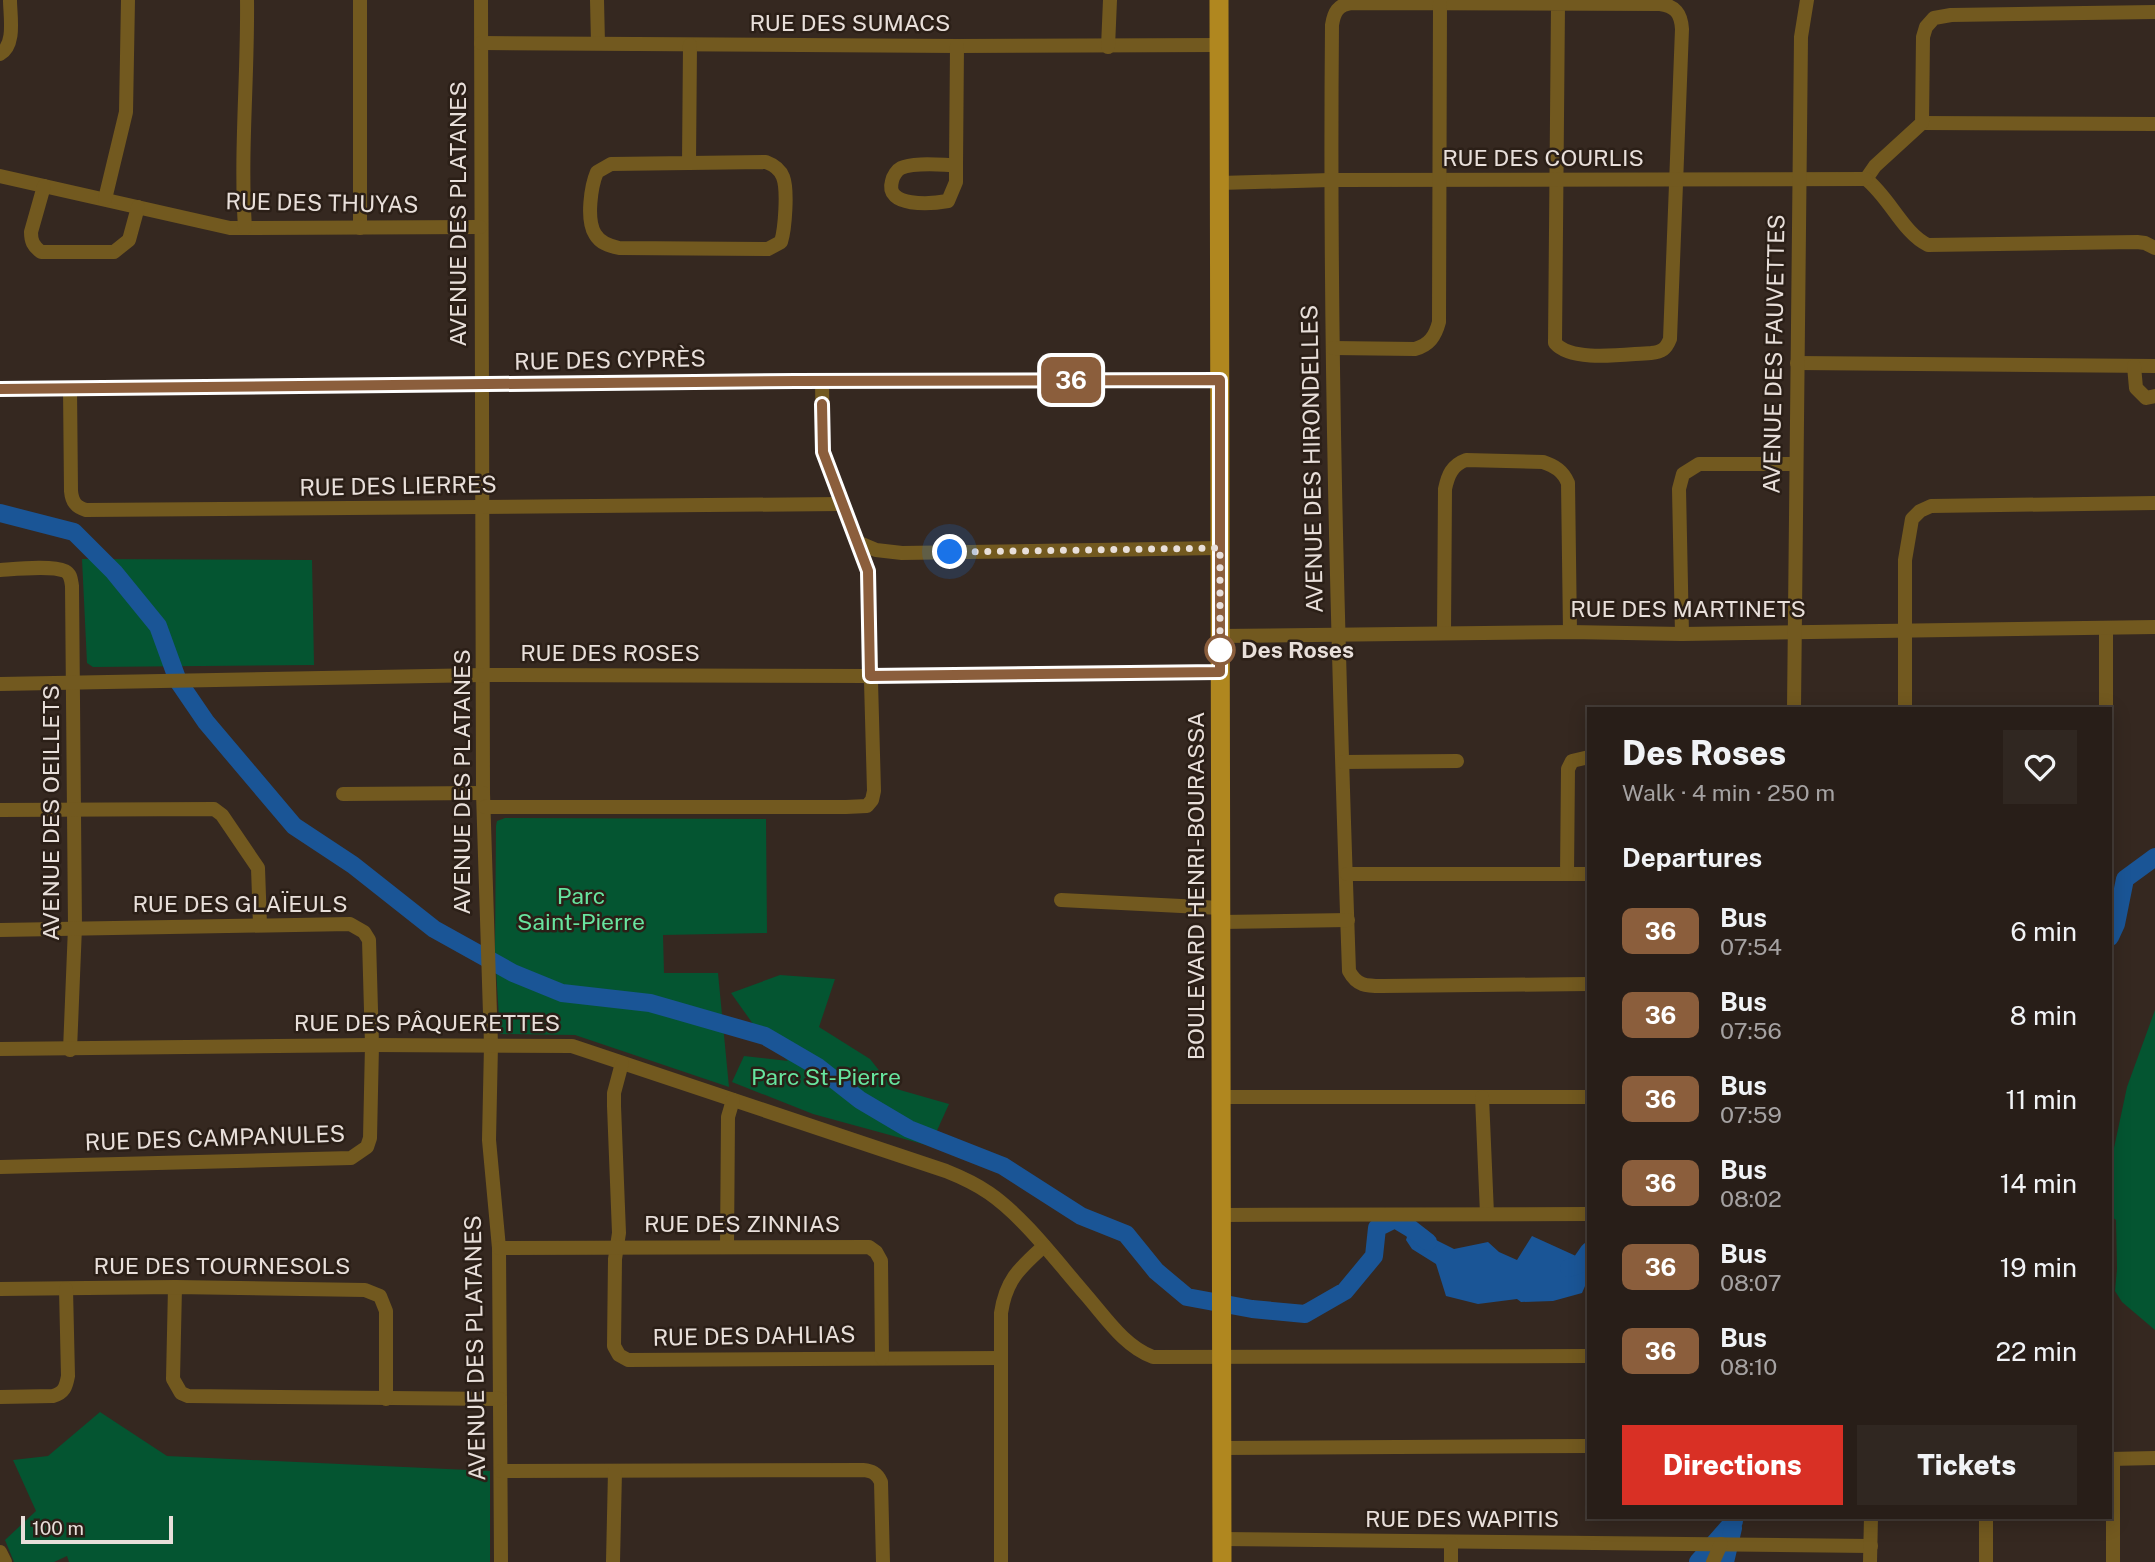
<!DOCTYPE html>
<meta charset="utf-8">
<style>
:root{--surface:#281e18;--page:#302721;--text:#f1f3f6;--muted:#a5a2a2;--line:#443c37;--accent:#d93025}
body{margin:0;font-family:"Public Sans",sans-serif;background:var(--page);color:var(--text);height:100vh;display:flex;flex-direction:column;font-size:26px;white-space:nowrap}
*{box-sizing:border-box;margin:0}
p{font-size:23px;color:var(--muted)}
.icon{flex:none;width:38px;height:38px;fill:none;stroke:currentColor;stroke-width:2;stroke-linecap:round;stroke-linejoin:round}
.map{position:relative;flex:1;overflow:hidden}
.details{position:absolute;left:1587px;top:707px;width:525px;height:812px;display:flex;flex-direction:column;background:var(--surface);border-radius:0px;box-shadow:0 4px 18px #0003,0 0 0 2px var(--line)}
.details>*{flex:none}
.badge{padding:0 14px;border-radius:10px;font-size:24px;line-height:46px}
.scale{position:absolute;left:21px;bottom:18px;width:152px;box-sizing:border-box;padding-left:7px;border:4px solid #e8dfda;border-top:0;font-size:19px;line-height:24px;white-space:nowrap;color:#e8dfda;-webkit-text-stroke:5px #2b1f17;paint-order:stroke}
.you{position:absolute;width:35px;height:35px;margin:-18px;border:5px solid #fff;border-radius:50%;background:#1a73e8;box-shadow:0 0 0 10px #1a73e833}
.map>.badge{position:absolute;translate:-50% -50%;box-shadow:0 0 0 4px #fff}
h2{padding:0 35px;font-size:26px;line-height:63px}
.round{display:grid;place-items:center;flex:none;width:74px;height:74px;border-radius:0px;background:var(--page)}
.head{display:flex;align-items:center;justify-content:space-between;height:119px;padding:0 35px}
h1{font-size:33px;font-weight:800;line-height:52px}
.action{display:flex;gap:14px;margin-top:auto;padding:14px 35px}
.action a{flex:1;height:80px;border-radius:0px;background:var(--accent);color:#fff;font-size:28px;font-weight:800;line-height:80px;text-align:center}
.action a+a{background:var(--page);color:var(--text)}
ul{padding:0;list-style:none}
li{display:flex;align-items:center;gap:21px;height:84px;padding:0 35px}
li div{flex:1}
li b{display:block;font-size:26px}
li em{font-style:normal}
li .badge{min-width:77px;font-weight:700;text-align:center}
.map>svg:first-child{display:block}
.green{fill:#045531}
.water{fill:#1a5596}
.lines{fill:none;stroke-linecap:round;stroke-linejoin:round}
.river{stroke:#1a5596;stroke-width:18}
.minor{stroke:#72591f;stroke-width:14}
.major{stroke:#b0871f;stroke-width:19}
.line-casing{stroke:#fff;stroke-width:16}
.line{stroke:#8b5e3c;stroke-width:10}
.walk{stroke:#e8dfda;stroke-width:7;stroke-dasharray:0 12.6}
.stop-dot{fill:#fff;stroke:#8b5e3c;stroke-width:3.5}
.labels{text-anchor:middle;stroke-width:5;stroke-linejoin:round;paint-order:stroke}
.street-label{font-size:23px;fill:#e8dfda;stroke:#2b1f17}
.stop-label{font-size:23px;font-weight:bold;fill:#e8dfda;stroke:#2b1f17;text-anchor:start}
.park-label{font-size:23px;fill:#67e59f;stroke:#2b1f17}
</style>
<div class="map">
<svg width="2155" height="1562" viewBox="0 0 2155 1562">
<rect width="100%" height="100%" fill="#352820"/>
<!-- green -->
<g class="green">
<polygon points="82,559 312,560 314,665 93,667 87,663"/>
<polygon points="505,818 766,819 767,933 663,935 664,973 718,973 729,1087 575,1035 500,1034 495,953 496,826 497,821"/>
<polygon points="780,975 835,979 819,1027 870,1059 893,1088 949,1104 930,1146 813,1114 732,1082 744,1056 788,1061 763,1038 731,993"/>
<polygon points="2155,1010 2155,1330 2122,1302 2115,1291 2117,1269 2116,1220 2111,1216 2111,1162 2127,1087"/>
<polygon points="100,1412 167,1456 490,1471 490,1562 69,1562 67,1556 54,1562 14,1562 5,1540 36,1511 13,1460 48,1456"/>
</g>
<!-- water -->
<polygon class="water" points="1410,1227 1454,1249 1488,1242 1499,1252 1517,1260 1532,1236 1576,1256 1589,1255 1589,1277 1582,1293 1553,1301 1521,1302 1517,1299 1478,1304 1446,1296 1436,1264 1412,1249 1406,1240"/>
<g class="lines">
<!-- river -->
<g class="river">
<polyline points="0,513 74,532 114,572 158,626 178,681 206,722 294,826 353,865 434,929 513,973 562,993 650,1003 765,1036 818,1067 860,1100 909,1129 1003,1166 1081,1216 1126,1234 1156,1271 1187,1297 1252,1309 1305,1314 1345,1291 1374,1256 1377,1228 1395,1219 1410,1228 1428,1242"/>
<polyline points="2110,937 2116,924 2125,879 2155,857"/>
<polyline points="1569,1268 1580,1264 1589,1251"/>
<polyline points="1698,1562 1734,1521"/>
<polyline points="1725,1562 1733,1528"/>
</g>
<!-- minor -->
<g class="minor">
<polyline points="360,0 360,228"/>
<polyline points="481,0 483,793 491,1045 489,1140 499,1248 501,1562"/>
<polyline points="597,0 598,43"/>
<path d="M1558 5 1555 343C1572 363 1626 354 1651 353 1662 352 1666 349 1670 339L1682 29C1681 13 1675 6 1660 4L1351 3C1338 5 1334 12 1332 25 1329 340 1338 656 1349 971 1357 986 1366 986 1382 986L1589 984"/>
<polyline points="481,43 957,46 1219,45"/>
<polyline points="1108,47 1110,0"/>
<path d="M0 54C16 45 10 16 10 0"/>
<polyline points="1922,123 2155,124"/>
<path d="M689 163 766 162C774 165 780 169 783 177 788 190 785 229 781 242L768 249 619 248C609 246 600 243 595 234 586 220 591 186 597 172L611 164 689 163 690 45"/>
<path d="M956 165V182L948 201C932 204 884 208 892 181 893 176 897 170 901 168 913 162 942 165 956 165L957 46"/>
<polyline points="0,176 230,228 480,227"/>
<polyline points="1866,179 1875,166 1922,123 1923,37 1926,27 1934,18 1951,15 2155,12"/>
<path d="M1866 179C1890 198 1903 233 1928 245L2137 242 2145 243 2155 248"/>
<polyline points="1220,183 1330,180 1866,179"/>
<path d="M44 186 31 232C31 241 33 246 41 252H114L129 240 138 207"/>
<polyline points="105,199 126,112 128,0"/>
<path d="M245 228C240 152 248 76 247 0"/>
<path d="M1333 348 1415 349C1429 345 1435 337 1439 322L1440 4"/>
<polyline points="1797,363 2155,366"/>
<polyline points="2134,366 2136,388 2146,398 2155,396"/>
<path d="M70 388 71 491C72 502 76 507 86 510L841 504"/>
<polyline points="0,389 822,381 1220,380"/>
<polyline points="857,542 876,550 902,553 1220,548"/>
<path d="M0 570C15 569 52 565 65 571 71 574 71 580 72 586L75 927 70 1050"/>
<polyline points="2106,629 2106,709"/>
<path d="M1444 633 1445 489C1448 475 1452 465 1466 460L1543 462C1555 466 1563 471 1568 483L1570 632"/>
<polyline points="1682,634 1679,489 1683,474 1699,464 1796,464"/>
<polyline points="1220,636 1570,632 1682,634 2155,627"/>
<polyline points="0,684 484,675 870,676 1220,672"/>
<polyline points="1794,709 1801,37 1807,0"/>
<polyline points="1905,709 1905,560 1912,519 1920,511 1931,506 2155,503"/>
<polyline points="1343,762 1457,761"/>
<polyline points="343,794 483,793"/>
<polyline points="485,807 846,807 867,806 872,800 874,791 868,571 823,452 822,381"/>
<polyline points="0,810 214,809 222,815 258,868 260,925"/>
<polyline points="1347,874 1589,874"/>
<polyline points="1567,874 1568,769 1572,761 1589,757"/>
<polyline points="1061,900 1221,908"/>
<polyline points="1221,922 1348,920"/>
<polyline points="0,930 350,924 364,932 369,940 372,1045 370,1138 367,1147 351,1158 0,1167"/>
<path d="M0 1049 372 1045 572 1046 946 1171C961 1177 976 1184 989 1193 1024 1217 1058 1263 1086 1295 1106 1318 1125 1347 1153 1357L1589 1356"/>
<polyline points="622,1063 614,1093 614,1106 619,1233 615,1259 614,1346 619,1355 628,1360 1001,1358"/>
<polyline points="1221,1097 1589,1097"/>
<polyline points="1482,1097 1487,1214"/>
<polyline points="1221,1215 1589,1214"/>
<polyline points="727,1246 728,1117 733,1100"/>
<polyline points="499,1248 869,1247 876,1252 881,1261 882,1358"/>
<polyline points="175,1287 173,1379 181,1393 188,1396 500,1399"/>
<polyline points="0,1289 175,1287 365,1290 380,1296 386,1311 386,1399"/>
<path d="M0 1397 53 1396C64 1393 66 1387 68 1376L66 1289"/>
<polyline points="1221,1448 1589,1446"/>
<polyline points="2110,1459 2155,1458"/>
<path d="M501 1471 863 1470C872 1471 877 1473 881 1482L883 1562"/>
<polyline points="1222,1539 1871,1546"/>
<polyline points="0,1552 5,1562"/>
<polyline points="613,1562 615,1471"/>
<path d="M1001 1562V1313C1006 1279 1020 1268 1044 1246"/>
<polyline points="1451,1562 1451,1543"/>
<polyline points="1713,1562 1721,1544"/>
<polyline points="1870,1562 1871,1517"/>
<polyline points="1986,1562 1986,1517"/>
<polyline points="2113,1562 2113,1459"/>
</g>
<!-- major -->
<polyline class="major" points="1219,0 1222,1562"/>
</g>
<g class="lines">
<!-- line casing -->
<g class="line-casing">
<polyline id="line" points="0,389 796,381 1220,380 1220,672 870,676 868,571 823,452 822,404"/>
</g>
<!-- line -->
<use href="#line" class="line"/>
<!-- walk -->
<polyline class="walk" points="950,552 1220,548 1220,654 1220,650"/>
</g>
<!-- markers -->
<circle class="stop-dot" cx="1220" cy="650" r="14"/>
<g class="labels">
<!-- street labels -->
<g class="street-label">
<text x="850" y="31">RUE DES SUMACS</text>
<text x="1543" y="166">RUE DES COURLIS</text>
<text transform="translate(322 203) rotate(1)" y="8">RUE DES THUYAS</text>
<text transform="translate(458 214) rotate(-90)" y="8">AVENUE DES PLATANES</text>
<text transform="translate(1774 354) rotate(-89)" y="8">AVENUE DES FAUVETTES</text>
<text transform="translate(610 360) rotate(-1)" y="8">RUE DES CYPRÈS</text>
<text transform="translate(1312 459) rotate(-91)" y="8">AVENUE DES HIRONDELLES</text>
<text transform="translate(398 486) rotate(-1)" y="8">RUE DES LIERRES</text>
<text x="1688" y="617">RUE DES MARTINETS</text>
<text x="610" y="661">RUE DES ROSES</text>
<text transform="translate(462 782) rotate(-90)" y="8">AVENUE DES PLATANES</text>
<text transform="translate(51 813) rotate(-90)" y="8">AVENUE DES OEILLETS</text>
<text transform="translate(1196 886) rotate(-90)" y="8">BOULEVARD HENRI-BOURASSA</text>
<text x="240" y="912">RUE DES GLAÏEULS</text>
<text x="427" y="1031">RUE DES PÂQUERETTES</text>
<text transform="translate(215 1138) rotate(-2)" y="8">RUE DES CAMPANULES</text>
<text x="742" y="1232">RUE DES ZINNIAS</text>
<text x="222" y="1274">RUE DES TOURNESOLS</text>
<text transform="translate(754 1336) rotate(-1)" y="8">RUE DES DAHLIAS</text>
<text transform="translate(475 1348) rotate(-91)" y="8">AVENUE DES PLATANES</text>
<text x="1462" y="1527">RUE DES WAPITIS</text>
</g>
<!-- stop labels -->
<g class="stop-label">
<text x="1241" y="658">Des Roses</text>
</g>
<!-- park labels -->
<g class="park-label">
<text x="581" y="904">Parc<tspan x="581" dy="26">Saint-Pierre</tspan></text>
<text x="826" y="1085">Parc St-Pierre</text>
</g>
</g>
</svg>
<div class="scale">100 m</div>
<div class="you" style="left:950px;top:552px"></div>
<b class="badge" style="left:1071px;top:380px;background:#8b5e3c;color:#fff">36</b>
<section class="details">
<div class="head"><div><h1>Des Roses</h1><p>Walk · 4 min · 250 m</p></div><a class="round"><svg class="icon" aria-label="heart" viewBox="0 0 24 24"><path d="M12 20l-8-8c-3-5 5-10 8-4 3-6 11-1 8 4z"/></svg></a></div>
<h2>Departures</h2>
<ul>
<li><span class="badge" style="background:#8b5e3c;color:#fff">36</span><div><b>Bus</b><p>07:54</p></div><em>6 min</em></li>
<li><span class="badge" style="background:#8b5e3c;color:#fff">36</span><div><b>Bus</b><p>07:56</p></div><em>8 min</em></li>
<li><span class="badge" style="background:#8b5e3c;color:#fff">36</span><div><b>Bus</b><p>07:59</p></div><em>11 min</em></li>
<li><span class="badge" style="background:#8b5e3c;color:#fff">36</span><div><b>Bus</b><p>08:02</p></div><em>14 min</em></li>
<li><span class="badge" style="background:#8b5e3c;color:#fff">36</span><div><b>Bus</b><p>08:07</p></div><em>19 min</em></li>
<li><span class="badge" style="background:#8b5e3c;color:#fff">36</span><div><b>Bus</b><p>08:10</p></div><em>22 min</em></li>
</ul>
<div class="action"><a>Directions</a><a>Tickets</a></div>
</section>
</div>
